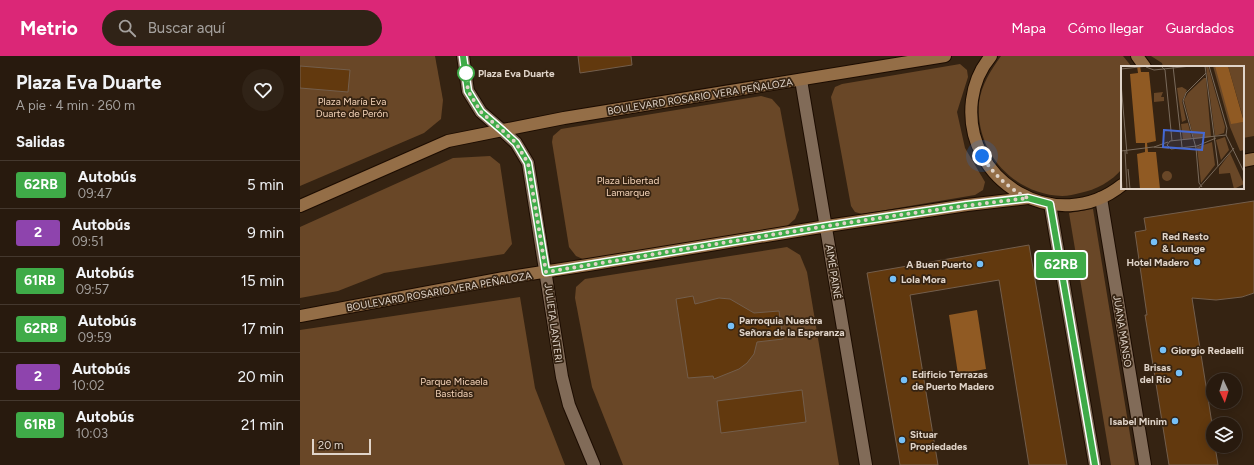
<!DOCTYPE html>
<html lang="es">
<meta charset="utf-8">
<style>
:root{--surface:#281a0e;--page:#302317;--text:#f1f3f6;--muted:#a5a19e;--line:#44382e;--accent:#db2777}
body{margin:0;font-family:Figtree,sans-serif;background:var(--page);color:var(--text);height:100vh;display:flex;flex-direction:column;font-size:15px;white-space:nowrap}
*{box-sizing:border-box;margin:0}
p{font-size:13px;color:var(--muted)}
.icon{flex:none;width:22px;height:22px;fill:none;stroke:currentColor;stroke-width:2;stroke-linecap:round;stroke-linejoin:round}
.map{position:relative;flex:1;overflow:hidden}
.panel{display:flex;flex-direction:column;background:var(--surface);width:300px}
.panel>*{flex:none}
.badge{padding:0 8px;border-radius:3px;font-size:14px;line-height:26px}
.needle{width:26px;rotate:176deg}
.buttons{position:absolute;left:906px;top:317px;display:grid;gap:8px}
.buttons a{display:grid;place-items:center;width:36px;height:36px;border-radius:50%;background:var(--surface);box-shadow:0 2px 10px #0003,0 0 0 1px var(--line);font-size:20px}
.scale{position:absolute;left:12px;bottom:10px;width:59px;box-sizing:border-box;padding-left:4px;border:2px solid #e0d4c9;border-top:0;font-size:11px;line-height:14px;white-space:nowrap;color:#e0d4c9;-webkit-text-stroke:3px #352312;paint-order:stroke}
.you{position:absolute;width:20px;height:20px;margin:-10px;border:3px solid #fff;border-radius:50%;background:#1a73e8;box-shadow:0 0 0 6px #1a73e833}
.map>.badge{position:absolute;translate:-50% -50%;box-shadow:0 0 0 2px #fff}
h2{padding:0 16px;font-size:15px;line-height:36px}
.round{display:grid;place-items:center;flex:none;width:42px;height:42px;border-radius:21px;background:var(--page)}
.headline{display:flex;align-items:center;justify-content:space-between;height:68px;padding:0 16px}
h1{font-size:19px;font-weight:700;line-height:30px}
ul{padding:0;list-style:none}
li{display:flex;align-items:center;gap:12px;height:48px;padding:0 16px;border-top:1px solid var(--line)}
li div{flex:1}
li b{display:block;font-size:15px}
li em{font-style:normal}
li .badge{min-width:44px;font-weight:700;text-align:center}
header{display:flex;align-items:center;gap:24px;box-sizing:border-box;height:56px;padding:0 20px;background:var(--accent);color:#fff}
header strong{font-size:19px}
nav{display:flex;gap:22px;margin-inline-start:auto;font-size:14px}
.search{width:280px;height:36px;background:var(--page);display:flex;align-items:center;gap:10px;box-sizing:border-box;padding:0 14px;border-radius:22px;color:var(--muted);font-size:15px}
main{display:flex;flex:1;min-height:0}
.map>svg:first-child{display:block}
.green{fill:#694727}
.water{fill:#905a23}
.building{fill:#62390e;stroke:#735e4c}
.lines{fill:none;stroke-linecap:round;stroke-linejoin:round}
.tertiary-casing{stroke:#1c0c00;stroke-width:14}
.secondary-casing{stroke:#1c0c00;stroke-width:14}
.tertiary{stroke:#816b58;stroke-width:12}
.secondary{stroke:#946e47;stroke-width:12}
.line-casing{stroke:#fff;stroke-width:9}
.line{stroke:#3fab48;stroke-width:6}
.walk{stroke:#e0d4c9;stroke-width:4;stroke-dasharray:0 7.2}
.stop-dot{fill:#fff;stroke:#3fab48;stroke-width:2}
.poi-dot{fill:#76c0f7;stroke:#352312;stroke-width:1.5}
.labels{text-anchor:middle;stroke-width:3.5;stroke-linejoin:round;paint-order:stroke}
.stop-label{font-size:10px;font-weight:bold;fill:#e0d4c9;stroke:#352312;text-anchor:start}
.street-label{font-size:10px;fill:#e0d4c9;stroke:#352312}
.park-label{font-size:10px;fill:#f5d4b9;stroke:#352312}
.poi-label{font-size:10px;font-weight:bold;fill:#e0d4c9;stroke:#352312;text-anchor:start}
.inset-road{fill:none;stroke:#796a5b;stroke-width:1}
.view{fill:#4469d5;fill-opacity:0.15;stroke:#4469d5;stroke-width:2}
.inset-edge{fill:none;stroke:#e0d4c9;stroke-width:2}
</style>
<header>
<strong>Metrio</strong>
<div class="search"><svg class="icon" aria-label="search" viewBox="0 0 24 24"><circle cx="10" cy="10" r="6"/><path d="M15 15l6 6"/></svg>Buscar aquí</div>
<nav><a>Mapa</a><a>Cómo llegar</a><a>Guardados</a></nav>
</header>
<main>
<section class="panel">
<div class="headline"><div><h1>Plaza Eva Duarte</h1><p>A pie · 4 min · 260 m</p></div><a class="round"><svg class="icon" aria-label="heart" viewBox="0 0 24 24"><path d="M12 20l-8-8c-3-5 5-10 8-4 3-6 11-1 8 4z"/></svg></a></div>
<h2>Salidas</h2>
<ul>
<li><span class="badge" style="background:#3fab48;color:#fff">62RB</span><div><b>Autobús</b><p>09:47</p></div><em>5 min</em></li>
<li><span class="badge" style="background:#8e44ad;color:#fff">2</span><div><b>Autobús</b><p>09:51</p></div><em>9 min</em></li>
<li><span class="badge" style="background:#3fab48;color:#fff">61RB</span><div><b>Autobús</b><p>09:57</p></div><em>15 min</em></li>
<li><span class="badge" style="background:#3fab48;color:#fff">62RB</span><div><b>Autobús</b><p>09:59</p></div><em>17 min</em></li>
<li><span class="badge" style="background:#8e44ad;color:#fff">2</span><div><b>Autobús</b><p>10:02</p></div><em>20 min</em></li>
<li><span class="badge" style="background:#3fab48;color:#fff">61RB</span><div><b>Autobús</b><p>10:03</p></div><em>21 min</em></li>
</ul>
</section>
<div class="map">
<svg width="954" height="409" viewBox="0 0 954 409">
<rect width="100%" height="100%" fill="#352312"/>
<!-- green -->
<g class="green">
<polygon points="0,0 135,0 143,44 141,63 124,77 0,130"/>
<path d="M701 0H823L832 11H822V113C812 125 796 134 780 137 775 138 768 140 762 140 713 138 675 96 679 47 681 29 691 14 701 0Z"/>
<polygon points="851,0 954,0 954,80 943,82 943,11 863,11 862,7"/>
<polygon points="660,8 667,14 668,21 657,56 665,92 685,126 683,134 675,139 562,158 555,156 551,150 531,41 535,31 542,28"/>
<polygon points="461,40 472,43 480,52 499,154 495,163 487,170 285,204 276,200 269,191 252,86 253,80 261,73"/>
<polygon points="190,100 200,108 212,188 204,198 84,217 38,235 0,242 0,171 153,102"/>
<polygon points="793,153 835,409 811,409 769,157"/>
<polygon points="487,191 500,199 507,216 539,409 323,409 292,331 275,242 276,231 285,223"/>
<polygon points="220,241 235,332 265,409 0,409 0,274"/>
</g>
<!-- water -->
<polygon class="water" points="677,254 686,313 658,318 649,259"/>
<!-- building -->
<g class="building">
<polygon points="278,0 331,0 332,9 280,17"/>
<polygon points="0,10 50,14 48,36 0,32"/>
<polygon points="954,145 954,237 942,241 916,244 892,242 913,374 913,390 915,390 918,409 869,409 845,259 847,259 835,176 846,174 844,162"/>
<polygon points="729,189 767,409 729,409 699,224 610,239 638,409 600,409 567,217"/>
<polygon points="393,240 395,248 419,242 430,243 454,257 479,255 483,283 457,286 454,298 447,307 439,313 414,323 413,320 388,322 376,243"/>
<polygon points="502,334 506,366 421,377 417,345"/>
</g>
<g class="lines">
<!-- tertiary casing -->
<g class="tertiary-casing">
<g id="tertiary">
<polyline points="163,0 168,35 181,56 203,75 216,87 228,107 262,321 269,349 294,409"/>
<polyline points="501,24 566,409"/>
<polyline points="801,142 845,409"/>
<polyline points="750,148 795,409"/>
</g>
</g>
<!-- secondary casing -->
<g class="secondary-casing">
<g id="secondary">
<path d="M691 0C680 13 674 28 672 44 662 126 757 181 822 129"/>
<polyline points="837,0 845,11"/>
<polyline points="943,105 954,103"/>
<polyline points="0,150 148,85 264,62 645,0"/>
<polyline points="0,260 204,222 288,209 527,170 667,149 728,142"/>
</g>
</g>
<!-- tertiary -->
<use href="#tertiary" class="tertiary"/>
<!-- secondary -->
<use href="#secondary" class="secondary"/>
</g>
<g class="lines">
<!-- line casing -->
<g class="line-casing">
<polyline id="line" points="163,0 168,35 181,56 203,75 216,87 228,107 246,216 527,170 667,149 728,142 750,148 795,409"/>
</g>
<!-- line -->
<use href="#line" class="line"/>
<!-- walk -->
<path class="walk" d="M166 17 168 35 181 56 203 75 216 87 228 107 246 216C407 190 567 161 728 142 708 132 694 119 682 100"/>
</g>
<!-- markers -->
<circle class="stop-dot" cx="166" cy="17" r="8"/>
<g class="poi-dot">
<circle cx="854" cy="186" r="4"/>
<circle cx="897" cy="206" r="4"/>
<circle cx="680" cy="208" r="4"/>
<circle cx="593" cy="223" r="4"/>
<circle cx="431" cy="270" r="4"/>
<circle cx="863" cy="294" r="4"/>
<circle cx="879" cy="317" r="4"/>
<circle cx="604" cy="324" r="4"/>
<circle cx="875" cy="365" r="4"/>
<circle cx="602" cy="384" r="4"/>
</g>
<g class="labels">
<!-- stop labels -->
<g class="stop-label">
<text x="178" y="21">Plaza Eva Duarte</text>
</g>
<!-- street labels -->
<g class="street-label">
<text transform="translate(400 40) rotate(-9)" y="4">BOULEVARD ROSARIO VERA PEÑALOZA</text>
<text transform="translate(534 216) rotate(81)" y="4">AIMÉ PAINÉ</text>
<text transform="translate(139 235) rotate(-10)" y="4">BOULEVARD ROSARIO VERA PEÑALOZA</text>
<text transform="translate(254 267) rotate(82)" y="4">JULIETA LANTERI</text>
<text transform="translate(823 275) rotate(81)" y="4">JUANA MANSO</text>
</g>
<!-- park labels -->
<g class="park-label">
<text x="52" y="49">Plaza María Eva<tspan x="52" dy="12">Duarte de Perón</tspan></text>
<text x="328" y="128">Plaza Libertad<tspan x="328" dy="12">Lamarque</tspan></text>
<text x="154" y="329">Parque Micaela<tspan x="154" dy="12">Bastidas</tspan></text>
</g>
<!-- poi labels -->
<g class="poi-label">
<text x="862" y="184">Red Resto<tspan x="862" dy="12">&amp; Lounge</tspan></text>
<text x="889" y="210" text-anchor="end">Hotel Madero</text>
<text x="672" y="212" text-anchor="end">A Buen Puerto</text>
<text x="601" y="227">Lola Mora</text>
<text x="439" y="268">Parroquia Nuestra<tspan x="439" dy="12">Señora de la Esperanza</tspan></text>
<text x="871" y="298">Giorgio Redaelli</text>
<text x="871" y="315" text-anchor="end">Brisas<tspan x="871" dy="12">del Río</tspan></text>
<text x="612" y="322">Edificio Terrazas<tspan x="612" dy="12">de Puerto Madero</tspan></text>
<text x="867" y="369" text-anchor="end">Isabel Minim</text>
<text x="610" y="382">Situar<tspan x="610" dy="12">Propiedades</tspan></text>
</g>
</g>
<!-- overview -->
<g transform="translate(821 10)">
<rect width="123" height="123" fill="#352312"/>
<path d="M85 0H87L104 61 103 67 94 70ZM92 0H100L110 57 123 56V84L119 85 109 61ZM107 0H123V55ZM83 12H85L90 71 73 73 63 34 67 27ZM61 21 66 24 61 35 65 54 61 56 56 22ZM42 26 40 31H43V35L33 36V27ZM67 57 71 73 62 74 60 58ZM104 71 108 84 100 94 95 74ZM91 76 94 99 80 117 76 81ZM109 87 123 118 113 123 109 107 98 108V102ZM41 110a5 5 0 1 1 10 0a5 5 0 1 1-10 0Z" fill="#694727"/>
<path d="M16 0H19L20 6H28L35 75 26 77 27 86H35L39 123H19L16 88 24 86V77H15L9 8 17 7ZM94 0H107L123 56 110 58Z" fill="#905a23"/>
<path class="inset-road" d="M40 0 44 4 51 75M52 0 61 81M84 0 97 100M88 0 106 62 105 69M25 1 33 4 70 0M0 3 27 0M0 17 6 88M105 69 123 106M95 72 76 80 50 83 46 79 49 75 105 69M33 81 47 76M0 85 32 81 48 82M4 85 6 123M7 103 9 123M0 106 1 123M81 121 78 117 75 82 62 35 65 27 85 7M77 123 113 82"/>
<path class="view" d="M43 64 83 67 81 84 42 81Z"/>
<rect width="123" height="123" class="inset-edge"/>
</g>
</svg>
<div class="buttons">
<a><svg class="needle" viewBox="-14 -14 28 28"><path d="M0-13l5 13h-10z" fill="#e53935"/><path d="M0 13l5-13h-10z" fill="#a5a19e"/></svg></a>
<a><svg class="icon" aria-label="layers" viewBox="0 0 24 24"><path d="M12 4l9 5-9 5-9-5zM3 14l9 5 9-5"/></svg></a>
</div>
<div class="scale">20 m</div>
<div class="you" style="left:682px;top:100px"></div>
<b class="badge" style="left:761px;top:209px;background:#3fab48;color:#fff">62RB</b>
</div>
</main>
